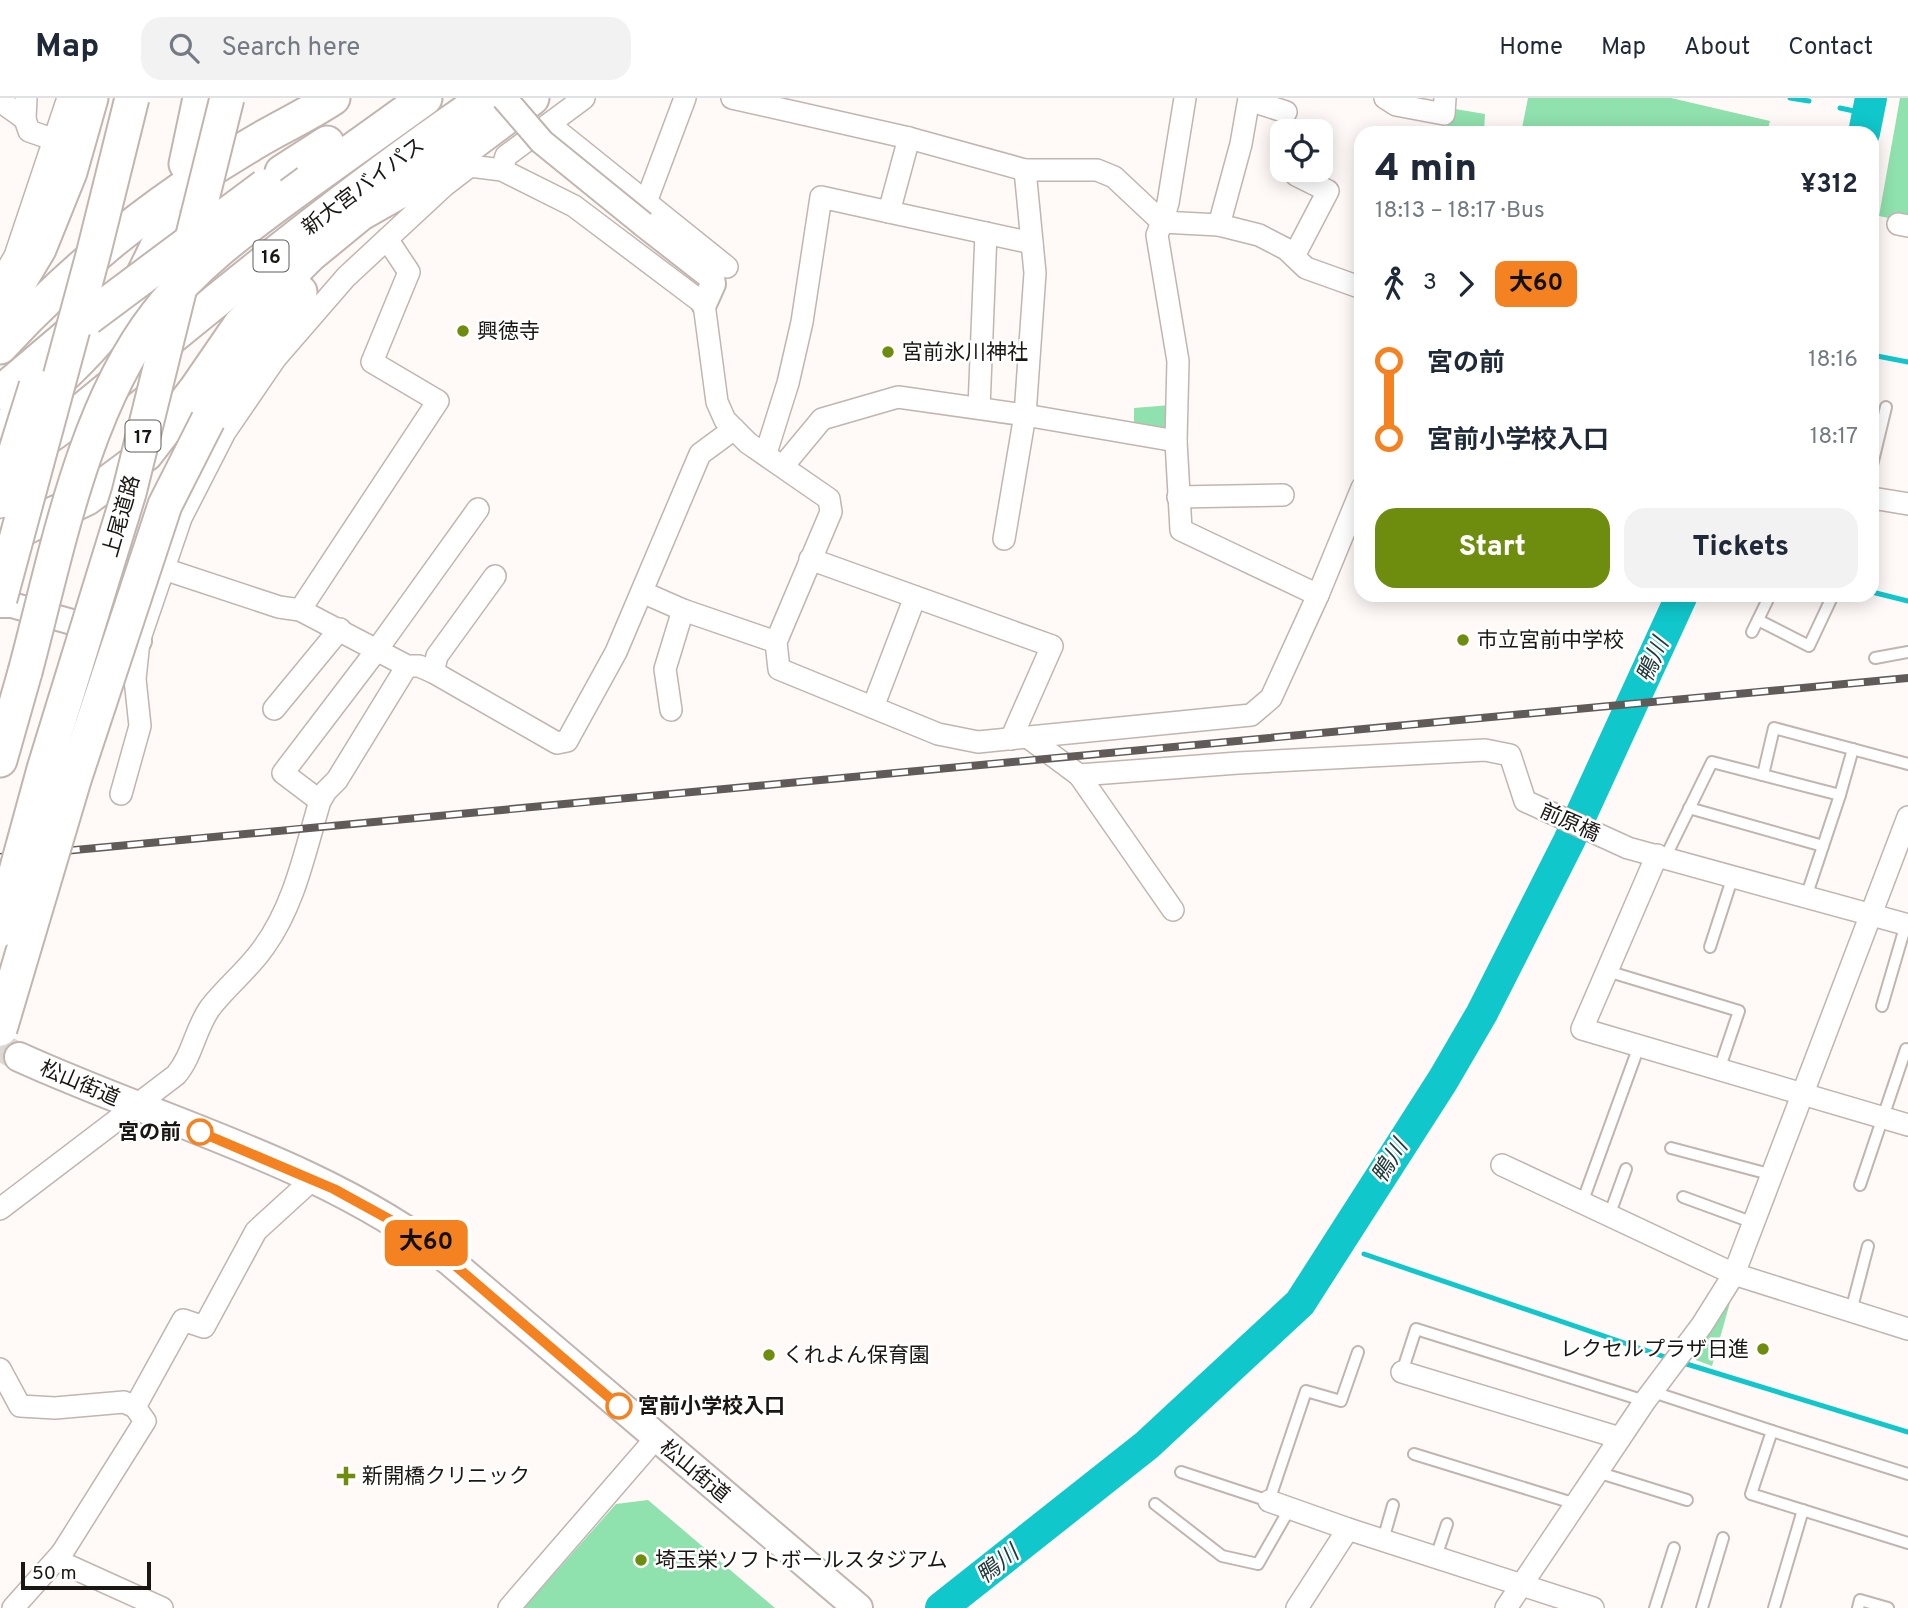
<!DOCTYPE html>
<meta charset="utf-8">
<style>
:root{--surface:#fff;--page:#f2f2f3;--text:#1f2937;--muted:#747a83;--line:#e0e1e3;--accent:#6e8c0d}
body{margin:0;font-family:Overpass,"Noto Sans JP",sans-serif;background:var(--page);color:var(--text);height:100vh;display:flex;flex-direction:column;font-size:26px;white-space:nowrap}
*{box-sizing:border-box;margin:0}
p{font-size:23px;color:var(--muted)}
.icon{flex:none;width:38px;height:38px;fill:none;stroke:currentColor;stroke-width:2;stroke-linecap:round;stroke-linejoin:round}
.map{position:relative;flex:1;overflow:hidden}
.side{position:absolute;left:1354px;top:28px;width:525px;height:476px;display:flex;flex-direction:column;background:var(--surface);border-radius:21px;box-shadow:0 4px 18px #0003}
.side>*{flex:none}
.badge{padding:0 14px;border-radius:10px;font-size:24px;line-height:46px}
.buttons{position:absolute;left:1270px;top:21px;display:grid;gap:14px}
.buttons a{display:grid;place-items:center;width:63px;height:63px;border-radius:14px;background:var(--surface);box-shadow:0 4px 18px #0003;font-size:35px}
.scale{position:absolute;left:21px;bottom:18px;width:130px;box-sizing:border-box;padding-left:7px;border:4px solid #1a1614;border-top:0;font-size:19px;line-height:24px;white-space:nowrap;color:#1a1614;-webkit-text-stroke:5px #fff;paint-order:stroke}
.map>.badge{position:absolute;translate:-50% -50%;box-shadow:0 0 0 4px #fff}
.legs{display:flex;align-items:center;gap:10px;height:77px;padding:0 21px;font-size:23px}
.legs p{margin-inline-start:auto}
.summary{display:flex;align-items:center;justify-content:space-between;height:119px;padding:0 21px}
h1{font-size:38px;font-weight:800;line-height:52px}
.button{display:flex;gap:14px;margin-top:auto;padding:14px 21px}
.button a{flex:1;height:80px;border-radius:21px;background:var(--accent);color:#fff;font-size:28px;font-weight:800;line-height:80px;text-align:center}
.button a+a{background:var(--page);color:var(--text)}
ul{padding:0 21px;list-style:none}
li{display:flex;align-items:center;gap:24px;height:77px;font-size:26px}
li i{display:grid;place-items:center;width:10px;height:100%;margin:0 9px;background:currentColor}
li i::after{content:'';width:18px;height:18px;margin:-9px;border:5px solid;border-radius:50%;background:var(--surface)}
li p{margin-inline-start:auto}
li:first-child i{background:linear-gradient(#0000 50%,currentColor 0)}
li:last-child i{background:linear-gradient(currentColor 50%,#0000 0)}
header{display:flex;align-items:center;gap:42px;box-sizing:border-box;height:98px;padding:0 35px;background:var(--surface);border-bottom:2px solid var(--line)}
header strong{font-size:33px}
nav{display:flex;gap:38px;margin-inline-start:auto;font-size:24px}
.search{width:490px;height:63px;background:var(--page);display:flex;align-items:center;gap:18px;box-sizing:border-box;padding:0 24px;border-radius:21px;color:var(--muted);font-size:26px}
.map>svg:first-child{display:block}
.green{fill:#8fe1ad}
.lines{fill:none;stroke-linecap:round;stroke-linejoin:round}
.stream{stroke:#10c7cb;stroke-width:5}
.river{stroke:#10c7cb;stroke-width:32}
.secondary-tunnel{stroke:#ddd7d5;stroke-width:28;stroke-dasharray:28 14;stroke-linecap:butt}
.service-casing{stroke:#c1b5b0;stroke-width:14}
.minor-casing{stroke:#c1b5b0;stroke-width:24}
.tertiary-casing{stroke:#c1b5b0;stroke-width:28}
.secondary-casing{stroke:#c1b5b0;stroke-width:32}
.trunk-casing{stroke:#c1b5b0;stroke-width:37}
.service{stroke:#fff;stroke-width:10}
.minor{stroke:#fff;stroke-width:21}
.tertiary{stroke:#fff;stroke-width:24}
.secondary{stroke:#fff;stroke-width:28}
.trunk{stroke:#fff;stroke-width:33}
.rail-casing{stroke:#605b59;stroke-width:8}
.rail{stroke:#fff;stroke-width:5;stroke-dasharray:16;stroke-linecap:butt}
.tertiary-bridge-casing{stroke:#c1b5b0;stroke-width:28;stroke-linecap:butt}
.trunk-bridge-casing{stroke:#c1b5b0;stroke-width:37;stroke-linecap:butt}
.tertiary-bridge{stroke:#fff;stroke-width:24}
.trunk-bridge{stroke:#fff;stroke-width:33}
.line-1-casing{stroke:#fff;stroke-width:16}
.line-1{stroke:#f58220;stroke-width:10}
.poi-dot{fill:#6e8c0d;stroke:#fff;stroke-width:2.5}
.stop-1-dot{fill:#fff;stroke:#f58220;stroke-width:3.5}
.labels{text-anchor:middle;stroke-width:5;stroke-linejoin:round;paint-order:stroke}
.shield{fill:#fff;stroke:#5f5c5a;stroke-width:2}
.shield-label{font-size:19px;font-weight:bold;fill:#1a1614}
.street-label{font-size:21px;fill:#1a1614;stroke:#fff}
.poi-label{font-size:21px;fill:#1a1614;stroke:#fff;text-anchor:start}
.stop-label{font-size:21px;font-weight:bold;fill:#1a1614;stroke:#fff;text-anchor:end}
.water-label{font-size:23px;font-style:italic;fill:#213a3b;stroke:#fff}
</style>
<header>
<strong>Map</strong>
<div class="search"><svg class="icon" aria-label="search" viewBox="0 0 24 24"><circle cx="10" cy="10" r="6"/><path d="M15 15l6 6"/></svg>Search here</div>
<nav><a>Home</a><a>Map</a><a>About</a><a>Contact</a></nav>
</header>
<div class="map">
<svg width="1908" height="1510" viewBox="0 0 1908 1510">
<rect width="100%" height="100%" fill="#fff9f7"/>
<!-- green -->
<g class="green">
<polygon points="1528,0 1671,0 1770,23 1767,35 1521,35"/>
<polygon points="1900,0 1908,0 1908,124 1879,118"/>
<polygon points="1449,10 1485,16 1484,35 1446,35"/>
<polygon points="1171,307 1169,337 1134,329 1134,310"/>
<polygon points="1733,1194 1712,1268 1685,1258"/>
<polygon points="648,1402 775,1510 524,1510 616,1406"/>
</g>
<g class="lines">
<!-- stream -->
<g class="stream">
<polyline points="1790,0 1809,3"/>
<polyline points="1840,10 1868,16"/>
<polyline points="1872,257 1908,264"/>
<polyline points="1872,494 1908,503"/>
<polyline points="1364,1156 1671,1261"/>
<polyline points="1680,1264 1908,1334"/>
</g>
<!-- river -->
<g class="river">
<polyline points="1864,35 1871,0"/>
<polyline points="941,1510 1147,1347 1300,1205 1443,982 1482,915 1569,743 1682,497"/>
</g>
<!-- secondary-tunnel -->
<polyline class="secondary-tunnel" points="0,949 19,959"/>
<!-- service casing -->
<g class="service-casing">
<g id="service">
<polyline points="1872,367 1886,309"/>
<polyline points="1758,522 1809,548 1833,497"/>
<polyline points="1752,534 1770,497"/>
<polyline points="1875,560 1908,554"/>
<polyline points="1763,677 1774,630 1908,666"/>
<polyline points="1840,697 1853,651"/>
<polyline points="1689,710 1823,748"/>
<polyline points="1665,760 1712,664 1840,697 1806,799"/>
<polyline points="1710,849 1733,778"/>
<polyline points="1607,873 1739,913 1719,972"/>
<polyline points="1882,908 1906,826"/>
<polyline points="1671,1050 1773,1077"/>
<polyline points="1860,1087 1906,951"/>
<polyline points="1683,1099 1754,1125"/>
<polyline points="1582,1105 1639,948"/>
<polyline points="1609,1118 1626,1071"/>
<polyline points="1851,1213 1868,1148"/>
<polyline points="1402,1274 1416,1231 1645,1303"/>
<polyline points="1653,1294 1772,1333 1751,1396 1908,1445"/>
<polyline points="1772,1333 1908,1376"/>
<polyline points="1414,1356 1576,1406"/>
<polyline points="1181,1374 1269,1403 1306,1293 1341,1303 1358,1254"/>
<polyline points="1597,1374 1687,1402"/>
<polyline points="1155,1406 1222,1458 1258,1466 1290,1410"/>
<polyline points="1383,1442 1393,1407"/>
<polyline points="1436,1459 1447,1426"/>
<polyline points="1655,1510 1674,1450"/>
<polyline points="1702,1510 1723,1440"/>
<polyline points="1774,1510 1803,1412"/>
<polyline points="1858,1510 1860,1502 1888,1510"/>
</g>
</g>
<!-- minor casing -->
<g class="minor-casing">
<g id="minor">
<polyline points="26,0 25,21 29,33 55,42"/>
<polyline points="732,0 909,40 1025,72 1097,72 1114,79 1162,124 1157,137 1178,263 1176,343 1181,432 1318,497"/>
<polyline points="1185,0 1168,105 1162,124 1219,127 1259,137 1286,151 1306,170 1362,190"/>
<polyline points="1385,0 1396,7 1444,16 1445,0"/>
<polyline points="1249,2 1286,14"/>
<polyline points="0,3 25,21"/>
<polyline points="549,26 727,169"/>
<polyline points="502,72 506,58 584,0"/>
<polyline points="646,104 685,0"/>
<polyline points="889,114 1032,145"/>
<polyline points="1898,126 1908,128"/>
<polyline points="1219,127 1241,46 1249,0"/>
<polyline points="1294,158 1328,93 1296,77"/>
<polyline points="0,184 15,158 68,0"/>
<polyline points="979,310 986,135"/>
<polyline points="766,355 788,285 802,224 821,99 889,114 909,40"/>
<polyline points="783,368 822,321 898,299 1025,317 1176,343"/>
<polyline points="1178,399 1283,397"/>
<polyline points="1872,400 1908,406"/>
<polyline points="1004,441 1025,317 1035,175 1025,72"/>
<polyline points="810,461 1052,548 1011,641"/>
<polyline points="164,471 279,509 300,512 407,568 419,568 433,574 557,645 567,643 616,554 700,356 734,331"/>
<polyline points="642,494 683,512 776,544"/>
<polyline points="300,512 438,303 372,264 409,174 387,141"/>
<polyline points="433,574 437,558 495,478"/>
<polyline points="873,609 915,499"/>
<polyline points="274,611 340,531"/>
<polyline points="671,612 665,571 683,512"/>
<polyline points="1029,640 1079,677 1238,665 1485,652 1510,657 1525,703 1628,750 1908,827"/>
<polyline points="1079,677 1173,812"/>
<polyline points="121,696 140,628 135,581 139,543 181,420 225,334 275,261 346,179 444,88 470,68 502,72 574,108 704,206 717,304 725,322 748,345 829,401 831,414 776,544 779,571 938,636 978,644 1251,617 1271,600 1318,497 1362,390"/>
<polyline points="320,703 283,675 376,553 478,411"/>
<polyline points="1657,757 1582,931 1908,1027"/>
<polyline points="1502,1067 1734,1176 1908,1231"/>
<path d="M0 1111 176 977C193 957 195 931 210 910 227 888 249 871 264 849 295 806 305 753 320 703L326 693 337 682 407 568"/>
<polyline points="0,1271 20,1308 55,1310 124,1304 135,1309 145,1323 62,1455 13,1510"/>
<polyline points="1402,1274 1620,1340"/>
<polyline points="135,1309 183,1222 204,1229 256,1133 313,1081"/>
<polyline points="1269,1403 1348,1431 1593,1510"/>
<polyline points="62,1455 59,1461 67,1467 162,1510"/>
<polyline points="509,1510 656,1340"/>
<polyline points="1297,1510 1348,1431"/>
<polyline points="1506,1510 1645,1303 1702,1227 1734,1176 1908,719"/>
</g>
</g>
<!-- tertiary casing -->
<g class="tertiary-casing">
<g id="tertiary">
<polyline points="643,126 712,180 713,186 704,206"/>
<polyline points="0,507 12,507 139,543"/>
</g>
</g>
<!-- secondary casing -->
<g class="secondary-casing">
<path id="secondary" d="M19 959C164 1025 324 1065 451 1164L858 1510"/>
</g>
<!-- trunk casing -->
<g class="trunk-casing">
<g id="trunk">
<polyline points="186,66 200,0"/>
<polyline points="282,74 327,45"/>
<polyline points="308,84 425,0"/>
<polyline points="408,93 532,0"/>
<polyline points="0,216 39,151 70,74 91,0"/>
<path d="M0 249C73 170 157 102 249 48 276 31 306 18 333 0"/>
<polyline points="0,295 84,224"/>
<polyline points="208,322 263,239 300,194"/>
<path d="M0 334C51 290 107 243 140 183 150 164 159 144 168 125"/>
<path d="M28 353 63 328C201 215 338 100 486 0"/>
<polyline points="0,439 22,431 87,400 146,356 196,291 240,227 310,157 360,116 425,79"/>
<polyline points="0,662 25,574"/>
</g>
</g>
<!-- service -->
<use href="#service" class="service"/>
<!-- minor -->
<use href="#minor" class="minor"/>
<!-- tertiary -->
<use href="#tertiary" class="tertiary"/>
<!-- secondary -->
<use href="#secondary" class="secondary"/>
<!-- trunk -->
<use href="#trunk" class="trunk"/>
<!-- rail casing -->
<g class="rail-casing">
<polyline id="rail" points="0,759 1908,580"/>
</g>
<!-- rail -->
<use href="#rail" class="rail"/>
<!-- tertiary-bridge casing -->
<g class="tertiary-bridge-casing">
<polyline id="tertiary-bridge" points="504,0 542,44 643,126"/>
</g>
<!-- trunk-bridge casing -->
<g class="trunk-bridge-casing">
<g id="trunk-bridge">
<polyline points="88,220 265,88"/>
<polyline points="0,403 36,288"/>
<polyline points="0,501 93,157 132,0"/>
<path d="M25 574C56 459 82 313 156 217 197 163 254 124 308 84"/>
<polyline points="0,832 44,671 129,395 227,0"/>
<polyline points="0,931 74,682 165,407 208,322"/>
</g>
</g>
<!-- tertiary-bridge -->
<use href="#tertiary-bridge" class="tertiary-bridge"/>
<!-- trunk-bridge -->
<use href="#trunk-bridge" class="trunk-bridge"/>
</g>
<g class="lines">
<!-- line-1 casing -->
<g class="line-1-casing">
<polyline id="line-1" points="200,1034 334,1091 405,1130 451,1164 619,1308"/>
</g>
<!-- line-1 -->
<use href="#line-1" class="line-1"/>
</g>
<!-- markers -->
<g class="poi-dot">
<circle cx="463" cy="233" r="7"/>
<circle cx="888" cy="254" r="7"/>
<circle cx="1463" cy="542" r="7"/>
<circle cx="1763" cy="1251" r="7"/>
<circle cx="769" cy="1257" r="7"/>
<path d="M342.5 1367.5h7v7h7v7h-7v7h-7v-7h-7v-7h7z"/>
<circle cx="641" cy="1462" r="7"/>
</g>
<g class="stop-1-dot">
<circle cx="200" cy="1034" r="12"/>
<circle cx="619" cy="1308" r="12"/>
</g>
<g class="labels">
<!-- shield labels -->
<g class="shield">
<rect x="253.5" y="142.5" width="35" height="31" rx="5"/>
<rect x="125.5" y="322.5" width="35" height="31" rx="5"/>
</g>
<g class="shield-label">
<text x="271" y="165">16</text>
<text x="143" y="345">17</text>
</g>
<!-- street labels -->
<g class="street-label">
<text transform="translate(363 88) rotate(-37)" y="7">新大宮バイパス</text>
<text transform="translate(121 418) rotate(-74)" y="7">上尾道路</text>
<text transform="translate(1570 724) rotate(24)" y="7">前原橋</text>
<text transform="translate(80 985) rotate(23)" y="7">松山街道</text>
<text transform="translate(695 1373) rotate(40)" y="7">松山街道</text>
</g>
<!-- poi labels -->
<g class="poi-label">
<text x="477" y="240">興徳寺</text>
<text x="902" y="261">宮前氷川神社</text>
<text x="1477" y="549">市立宮前中学校</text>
<text x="1749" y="1258" text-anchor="end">レクセルプラザ日進</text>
<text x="783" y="1264">くれよん保育園</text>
<text x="362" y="1385">新開橋クリニック</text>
<text x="655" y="1469">埼玉栄ソフトボールスタジアム</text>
</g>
<!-- stop labels -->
<g class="stop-label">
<text x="181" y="1041">宮の前</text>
<text x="638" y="1315" text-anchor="start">宮前小学校入口</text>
</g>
<!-- water labels -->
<g class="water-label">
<text transform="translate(1652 562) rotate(-66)" y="8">鴨川</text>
<text transform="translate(1389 1063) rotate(-58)" y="8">鴨川</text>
<text transform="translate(997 1466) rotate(-38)" y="8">鴨川</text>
</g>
</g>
</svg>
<div class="buttons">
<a><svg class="icon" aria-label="locate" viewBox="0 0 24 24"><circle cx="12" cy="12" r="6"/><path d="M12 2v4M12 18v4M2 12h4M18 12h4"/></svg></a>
</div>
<div class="scale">50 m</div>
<b class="badge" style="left:426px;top:1145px;background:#f58220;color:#111">大60</b>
<section class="side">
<div class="summary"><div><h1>4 min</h1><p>18:13 – 18:17 · Bus</p></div><b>¥312</b></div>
<div class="legs"><svg class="icon" aria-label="walk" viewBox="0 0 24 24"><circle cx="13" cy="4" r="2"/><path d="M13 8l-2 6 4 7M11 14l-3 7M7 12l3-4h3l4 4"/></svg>3<svg class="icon" aria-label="forward" viewBox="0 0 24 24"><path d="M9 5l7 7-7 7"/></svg><b class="badge" style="background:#f58220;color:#111">大60</b></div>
<ul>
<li><i style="color:#f58220"></i><b>宮の前</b><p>18:16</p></li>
<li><i style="color:#f58220"></i><b>宮前小学校入口</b><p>18:17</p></li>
</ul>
<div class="button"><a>Start</a><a>Tickets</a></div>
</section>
</div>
